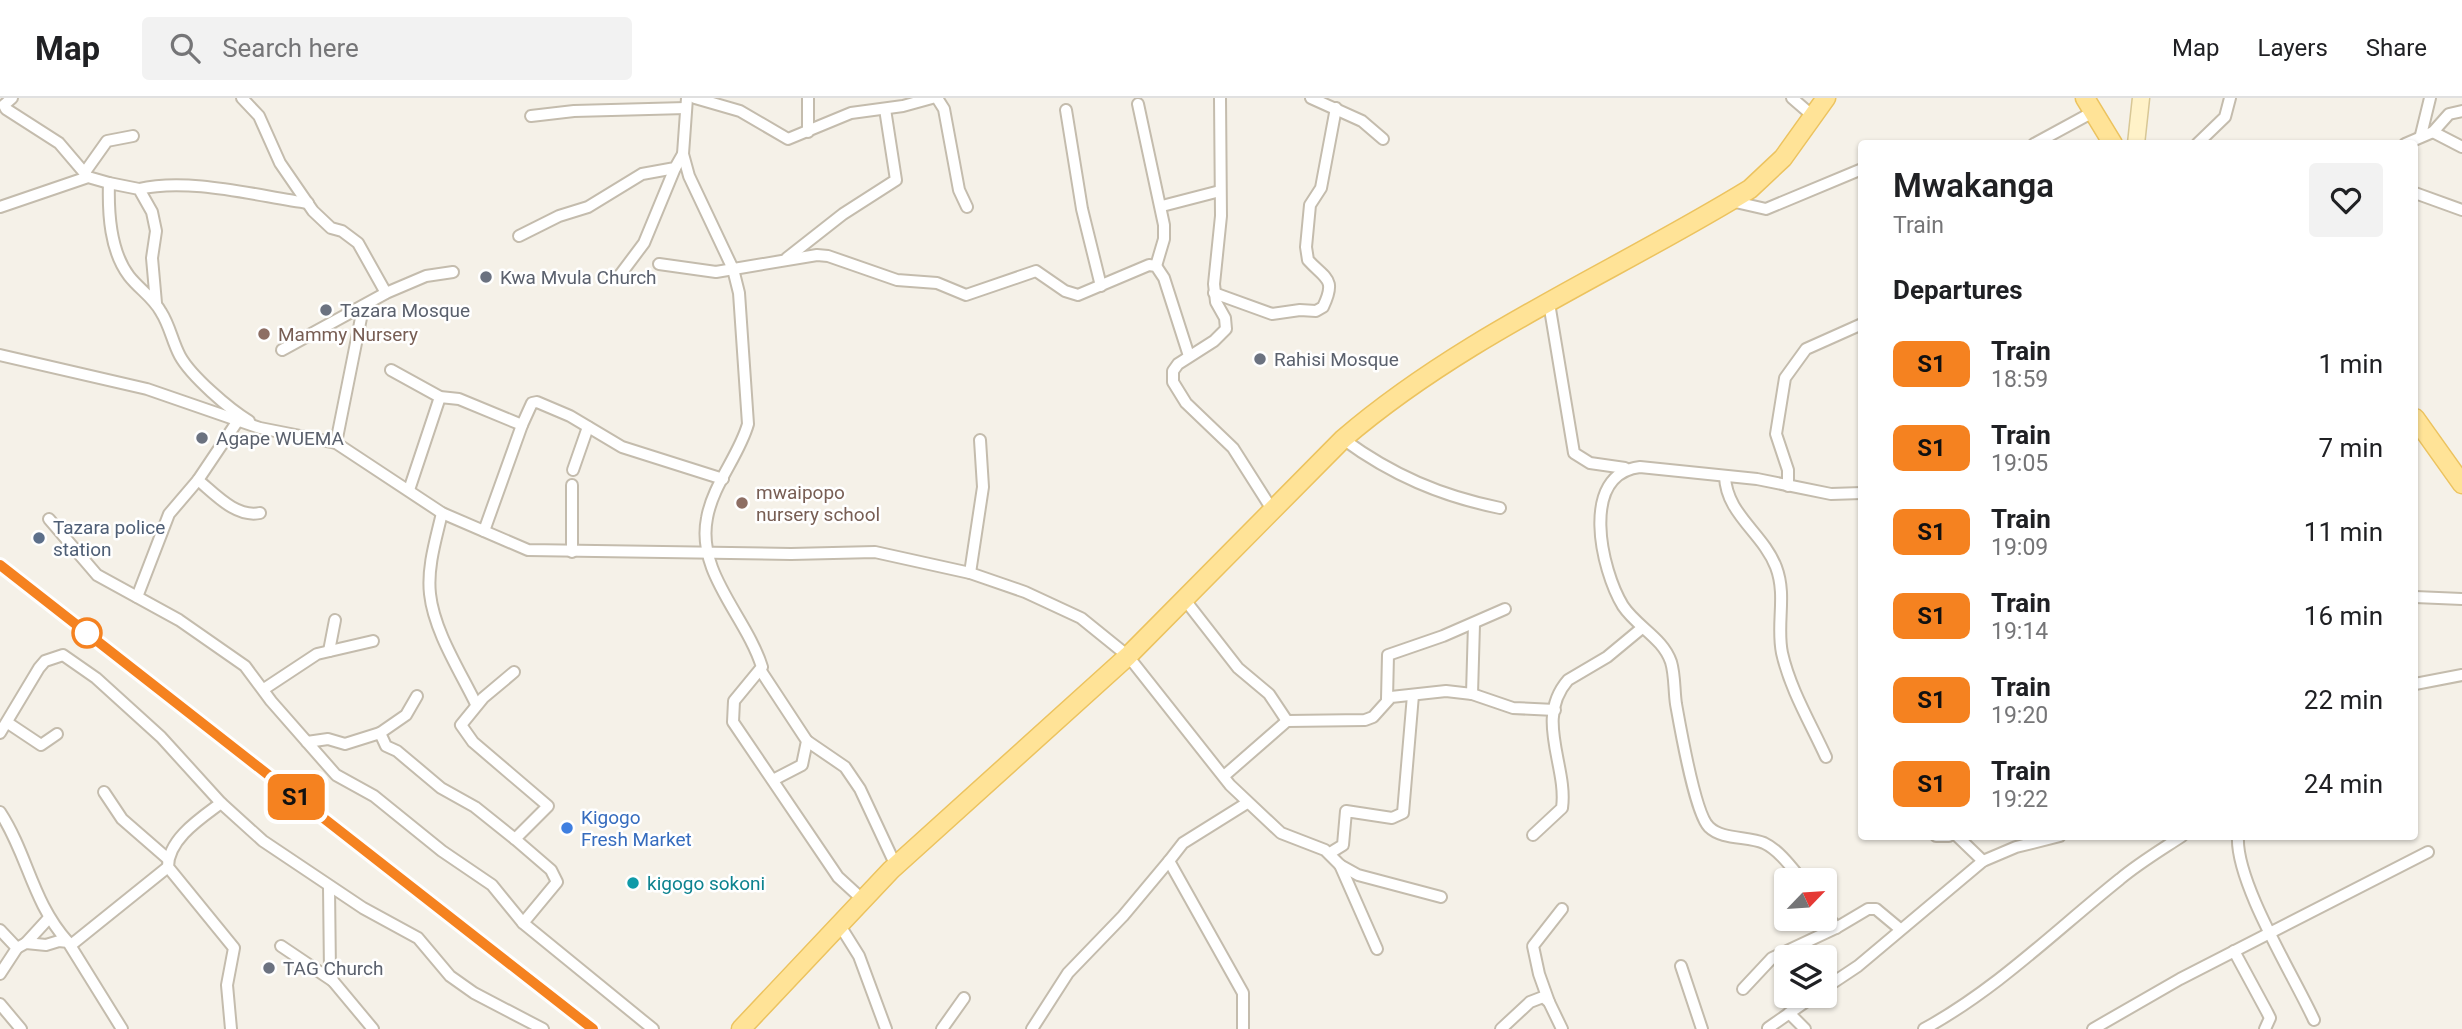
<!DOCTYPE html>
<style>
:root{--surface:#fff;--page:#f2f2f2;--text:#202124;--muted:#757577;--line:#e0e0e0}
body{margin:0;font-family:Roboto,sans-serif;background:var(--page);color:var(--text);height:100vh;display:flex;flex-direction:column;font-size:26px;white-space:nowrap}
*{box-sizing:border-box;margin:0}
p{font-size:23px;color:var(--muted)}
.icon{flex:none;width:38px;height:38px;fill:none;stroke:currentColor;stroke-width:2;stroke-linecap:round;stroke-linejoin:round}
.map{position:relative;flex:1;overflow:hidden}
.side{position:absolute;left:1858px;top:42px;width:560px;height:700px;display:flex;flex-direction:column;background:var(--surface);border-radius:7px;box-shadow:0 2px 5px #0004}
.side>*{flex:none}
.badge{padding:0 14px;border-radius:10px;font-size:24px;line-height:46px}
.needle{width:46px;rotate:65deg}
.tools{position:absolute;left:1774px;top:770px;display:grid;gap:14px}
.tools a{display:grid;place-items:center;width:63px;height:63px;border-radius:7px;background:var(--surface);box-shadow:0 2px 5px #0004;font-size:35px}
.map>.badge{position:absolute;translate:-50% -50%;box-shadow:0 0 0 4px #fff}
h2{padding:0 35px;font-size:26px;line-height:63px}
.round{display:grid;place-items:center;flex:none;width:74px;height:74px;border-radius:7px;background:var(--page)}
.summary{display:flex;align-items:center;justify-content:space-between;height:119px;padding:0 35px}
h1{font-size:33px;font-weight:600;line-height:52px}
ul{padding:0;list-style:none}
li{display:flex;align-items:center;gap:21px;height:84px;padding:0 35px}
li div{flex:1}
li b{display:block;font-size:26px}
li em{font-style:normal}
li .badge{min-width:77px;font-weight:700;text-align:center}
header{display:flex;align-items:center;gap:42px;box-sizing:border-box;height:98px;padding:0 35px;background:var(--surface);border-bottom:2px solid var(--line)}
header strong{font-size:33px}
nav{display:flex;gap:38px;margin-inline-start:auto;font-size:24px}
.search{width:490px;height:63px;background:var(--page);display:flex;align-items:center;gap:18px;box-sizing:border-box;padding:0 24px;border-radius:7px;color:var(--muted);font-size:26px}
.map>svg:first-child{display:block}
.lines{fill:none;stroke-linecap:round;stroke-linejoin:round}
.street-casing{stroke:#c4bcad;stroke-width:14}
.secondary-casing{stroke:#d8c795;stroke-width:19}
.primary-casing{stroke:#ecc35f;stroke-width:21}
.street{stroke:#fff;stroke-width:10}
.secondary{stroke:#fff2c8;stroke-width:16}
.primary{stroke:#ffe397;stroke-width:18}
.rail{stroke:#989898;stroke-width:2.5;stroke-dasharray:9 9;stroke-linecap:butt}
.line-casing{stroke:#fff;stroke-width:16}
.line{stroke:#f58220;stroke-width:10}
.worship-dot{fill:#6b7280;stroke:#fff;stroke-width:2.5}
.education-dot{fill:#8d6e63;stroke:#fff;stroke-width:2.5}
.service-dot{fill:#5c6f8a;stroke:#fff;stroke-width:2.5}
.stop-dot{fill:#fff;stroke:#f58220;stroke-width:3.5}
.shop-dot{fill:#3f7fe0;stroke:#fff;stroke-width:2.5}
.culture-dot{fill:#0f9aa8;stroke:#fff;stroke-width:2.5}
.labels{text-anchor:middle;stroke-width:5;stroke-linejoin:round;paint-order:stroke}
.worship-label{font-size:19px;fill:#5b616d;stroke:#fff;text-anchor:start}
.education-label{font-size:19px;fill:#785e54;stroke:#fff;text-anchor:start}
.service-label{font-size:19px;fill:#4e5e75;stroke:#fff;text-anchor:start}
.shop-label{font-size:19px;fill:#366cbe;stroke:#fff;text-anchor:start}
.culture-label{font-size:19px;fill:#0d838f;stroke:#fff;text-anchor:start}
</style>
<header>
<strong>Map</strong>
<div class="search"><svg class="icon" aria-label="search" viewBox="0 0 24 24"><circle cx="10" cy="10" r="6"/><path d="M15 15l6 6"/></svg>Search here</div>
<nav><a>Map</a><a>Layers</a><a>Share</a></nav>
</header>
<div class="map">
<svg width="2462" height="931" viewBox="0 0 2462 931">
<rect width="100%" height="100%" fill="#f5f1e8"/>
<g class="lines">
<!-- street casing -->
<g class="street-casing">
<g id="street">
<polyline points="12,0 4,7 6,11 59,45 88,79"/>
<polyline points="242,0 259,18 280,65 313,113 331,130 342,133 358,145 386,195"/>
<path d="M687 0 683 56 689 78 733 171 739 195 748 326C739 358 713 386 707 420 696 475 746 518 762 569L734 603 733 624 838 779 862 801"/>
<polyline points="695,0 740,13 788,41 851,15 903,8 932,0"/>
<polyline points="808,0 808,34"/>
<polyline points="937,0 944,11 959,92 967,109"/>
<polyline points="1220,0 1221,118 1214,186 1216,204 1225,220 1226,231 1214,243 1178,266 1173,273 1173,284 1186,305 1233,350 1273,413"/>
<polyline points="1311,0 1362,23 1383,41"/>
<polyline points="1792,0 1814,19"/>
<polyline points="1138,6 1164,127 1164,141 1156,168"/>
<polyline points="1066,12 1082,111 1101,188"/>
<polyline points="531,18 574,13 686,10"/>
<polyline points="2433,34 2449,16 2462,13"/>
<polyline points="2421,37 2430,0"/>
<polyline points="2034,46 2093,14"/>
<polyline points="2197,46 2225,19 2230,0"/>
<polyline points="2405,46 2433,34 2462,49"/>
<polyline points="85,74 107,43 133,38"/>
<path d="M139 91C189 79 257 98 308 105"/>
<polyline points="2415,95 2462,112"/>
<polyline points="1731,103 1766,111 1862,71"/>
<polyline points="1162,108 1220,93"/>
<polyline points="0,109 88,79 109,85"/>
<polyline points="519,138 559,118 588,109 642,76 675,70 683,56"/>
<polyline points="787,160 843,116 896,82 885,11"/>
<polyline points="659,166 716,174 817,157 828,158 897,182 937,185 966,197 1036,173 1065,193 1078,197 1149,167 1156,168 1164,180 1189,258"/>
<polyline points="620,177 644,145 675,70"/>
<path d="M1214 195 1272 216 1300 212 1316 213 1323 209C1337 180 1325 181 1308 162L1306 149 1310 107 1321 90 1336 10"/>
<path d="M156 205 152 160 156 133 152 114 139 91 109 85C108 116 110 153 129 178 139 191 153 199 161 214 170 228 172 243 180 258 191 278 229 311 249 323"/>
<polyline points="1549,205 1574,355 1590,365 1625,370"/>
<polyline points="282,252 386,195 426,178 453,174"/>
<polyline points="0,257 147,291 260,330 336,345 442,415 528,452 791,456 875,454 970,475 1025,494 1081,520 1128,558 1230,687 1281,735 1325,752 1340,767 1358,777 1441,799"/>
<polyline points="391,272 440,299 459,301 522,327 532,305 537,304 570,318 622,349 723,381"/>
<path d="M1343 341C1392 377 1441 398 1500 410"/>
<polyline points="336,345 363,210"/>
<polyline points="573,372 588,329"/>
<path d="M1725 378C1726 416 1763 435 1776 469 1787 498 1776 526 1782 555 1790 591 1811 626 1826 659"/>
<path d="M198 382C215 396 236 420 260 415"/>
<polyline points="1788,388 1788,372 1776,336 1785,280 1806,251 1862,226"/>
<polyline points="409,392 440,299"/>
<path d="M442 415C436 441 427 469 430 496 434 533 460 573 476 606"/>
<polyline points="49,421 97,477 179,522 245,568 271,603 336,677 374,698 442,753 492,787 523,825 653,931"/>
<polyline points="484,433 522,327"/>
<polyline points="572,454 572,387"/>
<polyline points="970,475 983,389 980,342"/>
<polyline points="137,499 169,416 198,382 237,324"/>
<polyline points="2415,499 2462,501"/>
<polyline points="1185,502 1238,570 1269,596 1287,623 1365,622 1373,619 1391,599 1446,593 1472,596 1513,610 1555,612"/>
<polyline points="329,553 335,522"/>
<polyline points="761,573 807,643 802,667 773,682"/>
<polyline points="514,574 483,600 461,627 473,644 548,708 515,741 551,772 557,784 523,825"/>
<polyline points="2415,586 2462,577"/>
<polyline points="264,591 317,556 373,543"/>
<polyline points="1472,596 1474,526"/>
<polyline points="1387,601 1388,557 1443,538 1505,511"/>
<polyline points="8,625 41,647 57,636"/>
<polyline points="0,635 39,570 45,563 63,557 96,580 161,639 221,705 263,743 363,810 418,840 450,878 474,895 543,931"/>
<polyline points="380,635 406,617 417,598"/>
<polyline points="807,643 845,669 860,691 896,768"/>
<polyline points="307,644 328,641 345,646 380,635 386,648 397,653 441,690 475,709 515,741"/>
<polyline points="1224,678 1287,623"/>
<polyline points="104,694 122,721 168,761"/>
<path d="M221 705C201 720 168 741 168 769L234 850 227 887 231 931"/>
<path d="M0 714C28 757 32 804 68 844"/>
<path d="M1533 737 1562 710C1568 668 1534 621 1568 582L1607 559 1642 530"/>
<polyline points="1936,738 1949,738"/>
<polyline points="1957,738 1983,763"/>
<path d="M2238 738C2235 784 2294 878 2314 922"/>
<polyline points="1330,755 1343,747 1346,713 1392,720 1403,715 1413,597"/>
<polyline points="1340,767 1377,851"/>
<path d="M1802 782C1792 770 1779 752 1764 745 1748 738 1722 742 1709 729 1695 716 1680 628 1676 606 1674 593 1675 577 1671 564 1663 540 1637 529 1623 508 1601 472 1579 376 1640 369L1757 381 1831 396 1862 395"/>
<polyline points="329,789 330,875 333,883 373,931"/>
<polyline points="1825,813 1836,830"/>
<polyline points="839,826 859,858 886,931"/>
<polyline points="0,832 17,850"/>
<polyline points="26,845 48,821"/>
<polyline points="71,847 168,769"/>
<polyline points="281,848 333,883"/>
<polyline points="2234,853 2267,914 2270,920 2265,931"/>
<polyline points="1681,868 1702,931"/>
<polyline points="0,876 17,850 26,845 46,847 59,843 68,844 122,931"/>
<polyline points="1825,890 1858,868 1983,763 2016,749 2060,738"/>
<polyline points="1743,891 1772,860 1836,830 1868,811 1876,811 1900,831"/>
<polyline points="1549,904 1539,876 1533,848 1562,811"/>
<polyline points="0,906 21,931"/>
<polyline points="1789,915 1805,931"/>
<polyline points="1768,930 1814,898"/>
<polyline points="942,931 964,900"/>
<polyline points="1032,931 1068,875 1123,818 1169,763"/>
<polyline points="1243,931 1243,895 1169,763 1183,745 1247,705"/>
<polyline points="1501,931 1530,904 1543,899 1549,904 1562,931"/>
<path d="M1924 931C1997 891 2055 833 2120 781 2139 765 2161 752 2182 738"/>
<polyline points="2093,931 2180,881 2428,754"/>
</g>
</g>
<!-- secondary casing -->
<g class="secondary-casing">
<polyline id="secondary" points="2136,46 2141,0"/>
</g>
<!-- primary casing -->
<g class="primary-casing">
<g id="primary">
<polyline points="2085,0 2113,46"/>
<polyline points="2415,320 2462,386"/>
<path d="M741 931 891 772 1128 558 1343 341C1464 237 1615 174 1750 91L1783 60 1826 0"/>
</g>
</g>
<!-- street -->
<use href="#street" class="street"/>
<!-- secondary -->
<use href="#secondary" class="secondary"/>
<!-- primary -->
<use href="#primary" class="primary"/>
<!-- rail -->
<polyline class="rail" points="0,467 593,931"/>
</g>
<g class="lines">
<!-- line casing -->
<g class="line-casing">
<polyline id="line" points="0,467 593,931"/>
</g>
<!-- line -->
<use href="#line" class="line"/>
</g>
<!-- markers -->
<g class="worship-dot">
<circle cx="486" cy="179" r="7"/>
<circle cx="326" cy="212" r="7"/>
<circle cx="1260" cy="261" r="7"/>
<circle cx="202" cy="340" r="7"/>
<circle cx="269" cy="870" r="7"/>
</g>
<g class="education-dot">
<circle cx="264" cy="236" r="7"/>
<circle cx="742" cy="405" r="7"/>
</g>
<circle class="service-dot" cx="39" cy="440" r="7"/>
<circle class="stop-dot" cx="87" cy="535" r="14"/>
<circle class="shop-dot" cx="567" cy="730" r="7"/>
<circle class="culture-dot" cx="633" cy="785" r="7"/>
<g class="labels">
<!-- worship labels -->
<g class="worship-label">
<text x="500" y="186">Kwa Mvula Church</text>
<text x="340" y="219">Tazara Mosque</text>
<text x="1274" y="268">Rahisi Mosque</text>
<text x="216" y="347">Agape WUEMA</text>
<text x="283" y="877">TAG Church</text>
</g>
<!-- education labels -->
<g class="education-label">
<text x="278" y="243">Mammy Nursery</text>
<text x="756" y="401">mwaipopo<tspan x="756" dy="22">nursery school</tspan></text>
</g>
<!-- service labels -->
<g class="service-label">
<text x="53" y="436">Tazara police<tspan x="53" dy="22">station</tspan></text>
</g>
<!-- shop labels -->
<g class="shop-label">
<text x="581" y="726">Kigogo<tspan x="581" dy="22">Fresh Market</tspan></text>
</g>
<!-- culture labels -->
<g class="culture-label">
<text x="647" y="792">kigogo sokoni</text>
</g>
</g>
</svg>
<div class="tools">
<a><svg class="needle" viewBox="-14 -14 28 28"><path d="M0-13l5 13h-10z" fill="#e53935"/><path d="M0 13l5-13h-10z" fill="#757577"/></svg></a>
<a><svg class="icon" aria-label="layers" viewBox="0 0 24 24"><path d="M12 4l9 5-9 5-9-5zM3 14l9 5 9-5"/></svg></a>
</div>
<b class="badge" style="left:296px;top:699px;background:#f58220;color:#111">S1</b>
<section class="side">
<div class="summary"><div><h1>Mwakanga</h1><p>Train</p></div><a class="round"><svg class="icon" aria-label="heart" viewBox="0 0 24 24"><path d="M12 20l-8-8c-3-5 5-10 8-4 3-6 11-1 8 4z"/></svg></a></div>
<h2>Departures</h2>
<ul>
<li><span class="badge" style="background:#f58220;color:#111">S1</span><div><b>Train</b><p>18:59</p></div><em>1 min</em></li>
<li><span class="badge" style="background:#f58220;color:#111">S1</span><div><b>Train</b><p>19:05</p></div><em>7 min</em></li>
<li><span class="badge" style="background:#f58220;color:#111">S1</span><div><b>Train</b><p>19:09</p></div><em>11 min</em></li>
<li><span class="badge" style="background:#f58220;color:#111">S1</span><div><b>Train</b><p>19:14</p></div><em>16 min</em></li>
<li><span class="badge" style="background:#f58220;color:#111">S1</span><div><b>Train</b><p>19:20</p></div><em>22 min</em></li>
<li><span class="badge" style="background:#f58220;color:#111">S1</span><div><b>Train</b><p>19:22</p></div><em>24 min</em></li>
</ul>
</section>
</div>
